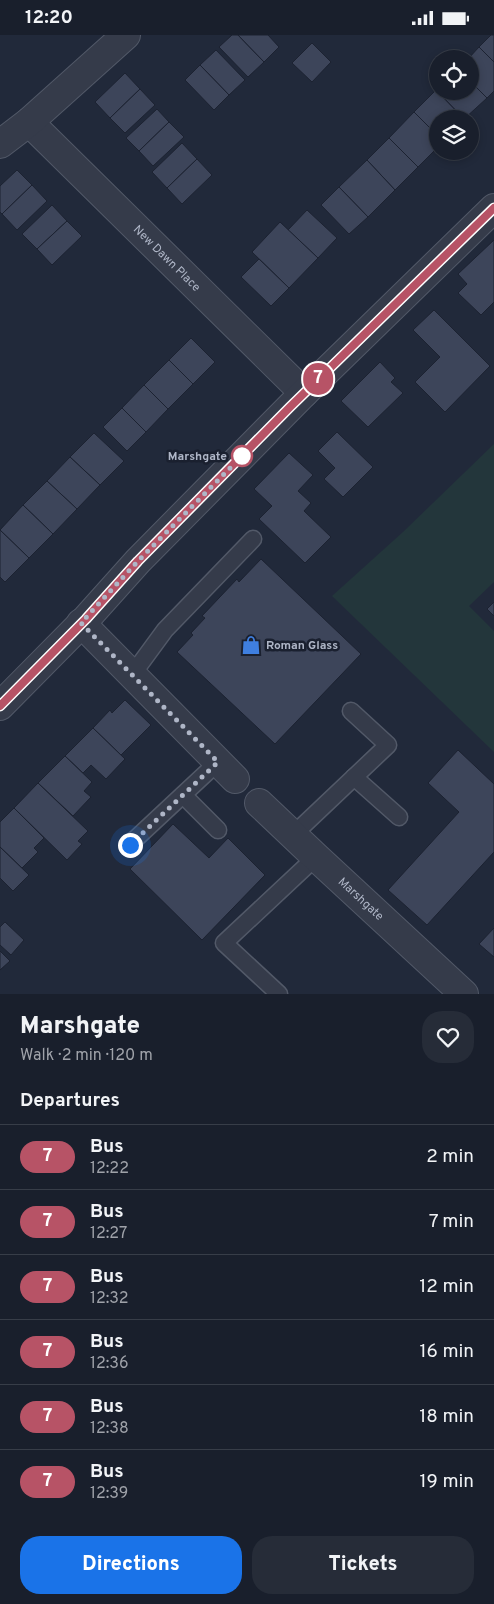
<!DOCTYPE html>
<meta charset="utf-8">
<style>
:root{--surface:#191f2c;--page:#262c38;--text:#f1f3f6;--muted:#9fa2a9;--line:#373d48;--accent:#1a73e8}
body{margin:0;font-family:Overpass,sans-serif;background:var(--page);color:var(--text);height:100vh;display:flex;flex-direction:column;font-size:19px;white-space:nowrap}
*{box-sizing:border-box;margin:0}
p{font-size:16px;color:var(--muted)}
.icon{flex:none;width:28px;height:28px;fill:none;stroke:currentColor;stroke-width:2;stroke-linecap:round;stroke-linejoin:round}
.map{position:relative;height:959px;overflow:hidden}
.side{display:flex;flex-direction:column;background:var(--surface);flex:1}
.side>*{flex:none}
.badge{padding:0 10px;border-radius:16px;font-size:18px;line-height:32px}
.fabs{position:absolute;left:429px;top:15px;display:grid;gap:10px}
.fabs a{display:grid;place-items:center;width:50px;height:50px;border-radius:50%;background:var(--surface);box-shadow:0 2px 8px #0003,0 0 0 1px var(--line);font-size:25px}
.you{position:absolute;width:25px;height:25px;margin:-12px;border:4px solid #fff;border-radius:50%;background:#1a73e8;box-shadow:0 0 0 8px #1a73e833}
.map>.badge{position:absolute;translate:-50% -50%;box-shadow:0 0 0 2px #fff}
h2{padding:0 20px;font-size:19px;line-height:45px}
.round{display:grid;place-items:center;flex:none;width:52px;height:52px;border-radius:20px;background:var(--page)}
.headline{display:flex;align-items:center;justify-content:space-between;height:85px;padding:0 20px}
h1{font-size:24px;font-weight:800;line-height:38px}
.primary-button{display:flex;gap:10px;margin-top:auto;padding:10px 20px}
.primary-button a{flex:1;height:58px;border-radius:20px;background:var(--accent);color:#fff;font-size:20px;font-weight:800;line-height:58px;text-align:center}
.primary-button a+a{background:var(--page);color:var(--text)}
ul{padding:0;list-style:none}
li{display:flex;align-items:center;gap:15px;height:65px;padding:0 20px;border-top:1px solid var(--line)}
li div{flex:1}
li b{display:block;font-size:19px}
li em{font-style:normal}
li .badge{min-width:55px;font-weight:700;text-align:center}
.status{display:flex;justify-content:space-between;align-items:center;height:35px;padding:0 25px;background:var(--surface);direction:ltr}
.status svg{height:14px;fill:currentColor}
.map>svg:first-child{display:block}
.green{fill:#23363b}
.building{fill:#3d455a;stroke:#1c2231}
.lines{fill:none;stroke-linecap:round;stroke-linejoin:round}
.service-casing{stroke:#525968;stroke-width:19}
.minor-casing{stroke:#525968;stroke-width:30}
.tertiary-casing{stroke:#525968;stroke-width:30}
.service{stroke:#353b4a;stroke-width:16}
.minor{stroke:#353b4a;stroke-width:28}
.tertiary{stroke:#353b4a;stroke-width:28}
.line-casing{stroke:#fff;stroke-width:11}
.line{stroke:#b75366;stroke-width:8}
.walk{stroke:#afb6c7;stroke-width:5;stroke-dasharray:0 9}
.stop-dot{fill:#fff;stroke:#b75366;stroke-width:2.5}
.labels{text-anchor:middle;stroke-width:5;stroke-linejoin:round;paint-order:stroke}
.street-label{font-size:12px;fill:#afb6c7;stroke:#1a202f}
.stop-label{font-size:12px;font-weight:bold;fill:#afb6c7;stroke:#1a202f;text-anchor:end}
.poi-label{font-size:12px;font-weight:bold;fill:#afb6c7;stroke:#1a202f;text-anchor:start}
</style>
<div class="status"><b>12:20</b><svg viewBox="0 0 49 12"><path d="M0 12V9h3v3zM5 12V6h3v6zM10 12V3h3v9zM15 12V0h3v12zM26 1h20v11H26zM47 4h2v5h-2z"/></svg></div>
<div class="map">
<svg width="494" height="959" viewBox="0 0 494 959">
<rect width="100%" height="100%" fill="#21293a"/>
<!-- green -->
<polygon class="green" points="494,409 494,547 469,571 494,596 494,717 332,561 403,497"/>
<!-- building -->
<g class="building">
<polygon points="232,0 238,0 264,27 248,42 219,12"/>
<polygon points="238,0 268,0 279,12 264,27"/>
<polygon points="491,0 494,0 494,27 479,12"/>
<polygon points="312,8 331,27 312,47 292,28"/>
<polygon points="479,12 494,27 494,56 487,63 470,46 470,24 468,24"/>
<polygon points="216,15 245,45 229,60 200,30"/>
<polygon points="200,30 229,60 214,75 185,45"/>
<polygon points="125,38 140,54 110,83 95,67"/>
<polygon points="470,46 487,63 464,84 436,55 438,54 438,56 470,56"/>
<polygon points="140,54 155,70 125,98 110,83"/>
<polygon points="436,55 464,84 438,84 438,101 414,77"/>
<polygon points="157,74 169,87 139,116 126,103"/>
<polygon points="414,77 438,101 438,112 418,132 389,103"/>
<polygon points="169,87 184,102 153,131 139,116"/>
<polygon points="389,103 418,132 395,155 367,125"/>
<polygon points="182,108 197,124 167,153 152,137"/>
<polygon points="197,124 212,140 182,169 167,153"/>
<polygon points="367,125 395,155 368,182 339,152"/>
<polygon points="17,135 32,150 2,179 0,177 0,151"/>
<polygon points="32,150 47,166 17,195 2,179"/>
<polygon points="339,152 368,182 349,199 321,170"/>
<polygon points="52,170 67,186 37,214 22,199"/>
<polygon points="307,175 337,203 318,223 288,195"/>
<polygon points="67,186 82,201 52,230 37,214"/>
<polygon points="280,187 318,223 289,253 252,217"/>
<polygon points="494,205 494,267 481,280 458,258 467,249 458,239"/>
<polygon points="259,224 289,253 271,271 241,242"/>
<polygon points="434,275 490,331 445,377 415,347 440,322 413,295"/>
<polygon points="191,303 215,327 193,349 169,325"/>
<polygon points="169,325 193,349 168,374 144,350"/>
<polygon points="380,327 395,343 391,347 403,358 368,392 341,366"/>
<polygon points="144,350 168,374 146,397 122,373"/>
<polygon points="122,373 146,397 127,416 103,392"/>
<polygon points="337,397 373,432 343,462 324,444 335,433 318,416"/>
<polygon points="94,398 124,426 100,450 70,422"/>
<polygon points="289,418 313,440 298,456 311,468 304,476 331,502 305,528 259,484 272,471 254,454"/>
<polygon points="70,422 100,450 77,474 47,446"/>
<polygon points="47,446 77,474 53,499 23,470"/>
<polygon points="23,470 53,499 29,523 0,495"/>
<polygon points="0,495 29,523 5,547 0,542"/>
<polygon points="261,524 361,619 275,709 177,617 193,600 191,598 205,583 202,581 237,544 239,547"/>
<polygon points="494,567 494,581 487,574"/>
<polygon points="125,665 151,690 121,720 93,693 110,675 112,678"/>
<polygon points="93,693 125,724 106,744 91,730 83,738 65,721"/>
<polygon points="458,715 494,749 494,817 427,890 388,855 459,777 428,748"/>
<polygon points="65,721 92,747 84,756 91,762 73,781 38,748"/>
<polygon points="38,748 88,796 78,806 82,809 67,825 14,773"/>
<polygon points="14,773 44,803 34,813 38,817 22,833 0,812 0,787"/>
<polygon points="173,789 209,823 228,803 265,840 202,905 130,834"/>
<polygon points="0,812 29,840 13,856 0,843"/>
<polygon points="5,887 24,905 11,920 0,910 0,892"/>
<polygon points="494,893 494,922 479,909"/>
<polygon points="0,916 10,926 0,935"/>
</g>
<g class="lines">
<!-- service casing -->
<g class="service-casing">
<g id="service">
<polyline points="132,640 165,595 253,504"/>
<polyline points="354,742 399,782"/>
<polyline points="183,760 218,795"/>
<polyline points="293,800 388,710 351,676"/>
<polyline points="130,809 218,727"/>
<polyline points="279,959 224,908 316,822"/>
</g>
</g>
<!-- minor casing -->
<g class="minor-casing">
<g id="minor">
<path id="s1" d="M29 87 304 358"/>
<polyline points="0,109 29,87 126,0"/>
<polyline points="81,588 235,744"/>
<path id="s2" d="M259 768 316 822 464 959"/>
</g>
</g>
<!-- tertiary casing -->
<g class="tertiary-casing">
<polyline id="tertiary" points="0,671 86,584 138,526 304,358 494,173"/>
</g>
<!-- service -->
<use href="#service" class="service"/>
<!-- minor -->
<use href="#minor" class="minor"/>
<!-- tertiary -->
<use href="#tertiary" class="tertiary"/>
</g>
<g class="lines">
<!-- line casing -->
<g class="line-casing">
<polyline id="line" points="0,671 86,584 138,526 290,372 494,173"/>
</g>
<!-- line -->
<use href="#line" class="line"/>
<!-- walk -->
<polyline class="walk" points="130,810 218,727 81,588 138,526 242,421"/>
</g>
<!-- icons -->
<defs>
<g id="shop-bare" transform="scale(1.5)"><path d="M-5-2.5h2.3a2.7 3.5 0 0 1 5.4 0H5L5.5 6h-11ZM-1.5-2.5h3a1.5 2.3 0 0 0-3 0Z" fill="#3f7fe0" stroke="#1a202f" stroke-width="2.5" paint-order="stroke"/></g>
</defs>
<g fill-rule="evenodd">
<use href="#shop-bare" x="251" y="610"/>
</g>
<!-- markers -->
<circle class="stop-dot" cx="242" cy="421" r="10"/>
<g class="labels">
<!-- street labels -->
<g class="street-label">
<text dy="4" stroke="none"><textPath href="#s1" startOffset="194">New Dawn Place</textPath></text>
<text dy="4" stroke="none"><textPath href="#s2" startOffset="140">Marshgate</textPath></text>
</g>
<!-- stop labels -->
<g class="stop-label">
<text x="227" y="425">Marshgate</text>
</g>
<!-- poi labels -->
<g class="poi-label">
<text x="266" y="614">Roman Glass</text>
</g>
</g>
</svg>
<div class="fabs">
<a><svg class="icon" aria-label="locate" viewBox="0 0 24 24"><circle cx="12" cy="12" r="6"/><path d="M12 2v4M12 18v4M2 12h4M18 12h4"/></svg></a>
<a><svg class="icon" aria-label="layers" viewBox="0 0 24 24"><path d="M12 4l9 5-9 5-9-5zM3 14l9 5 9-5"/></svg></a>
</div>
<div class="you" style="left:130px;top:810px"></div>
<b class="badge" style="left:318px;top:344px;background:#b75366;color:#fff">7</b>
</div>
<section class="side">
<div class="headline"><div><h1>Marshgate</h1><p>Walk · 2 min · 120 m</p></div><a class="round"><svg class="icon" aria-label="heart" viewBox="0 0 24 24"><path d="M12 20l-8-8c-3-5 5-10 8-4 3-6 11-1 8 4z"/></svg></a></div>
<h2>Departures</h2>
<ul>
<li><span class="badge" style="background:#b75366;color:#fff">7</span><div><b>Bus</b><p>12:22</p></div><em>2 min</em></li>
<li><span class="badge" style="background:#b75366;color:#fff">7</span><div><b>Bus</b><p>12:27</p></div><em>7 min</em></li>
<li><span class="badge" style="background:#b75366;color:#fff">7</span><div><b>Bus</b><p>12:32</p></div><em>12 min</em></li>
<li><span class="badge" style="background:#b75366;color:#fff">7</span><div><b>Bus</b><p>12:36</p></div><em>16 min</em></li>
<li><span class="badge" style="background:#b75366;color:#fff">7</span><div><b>Bus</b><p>12:38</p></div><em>18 min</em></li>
<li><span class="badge" style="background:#b75366;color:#fff">7</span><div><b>Bus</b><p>12:39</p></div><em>19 min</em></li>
</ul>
<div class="primary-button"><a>Directions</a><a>Tickets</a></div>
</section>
